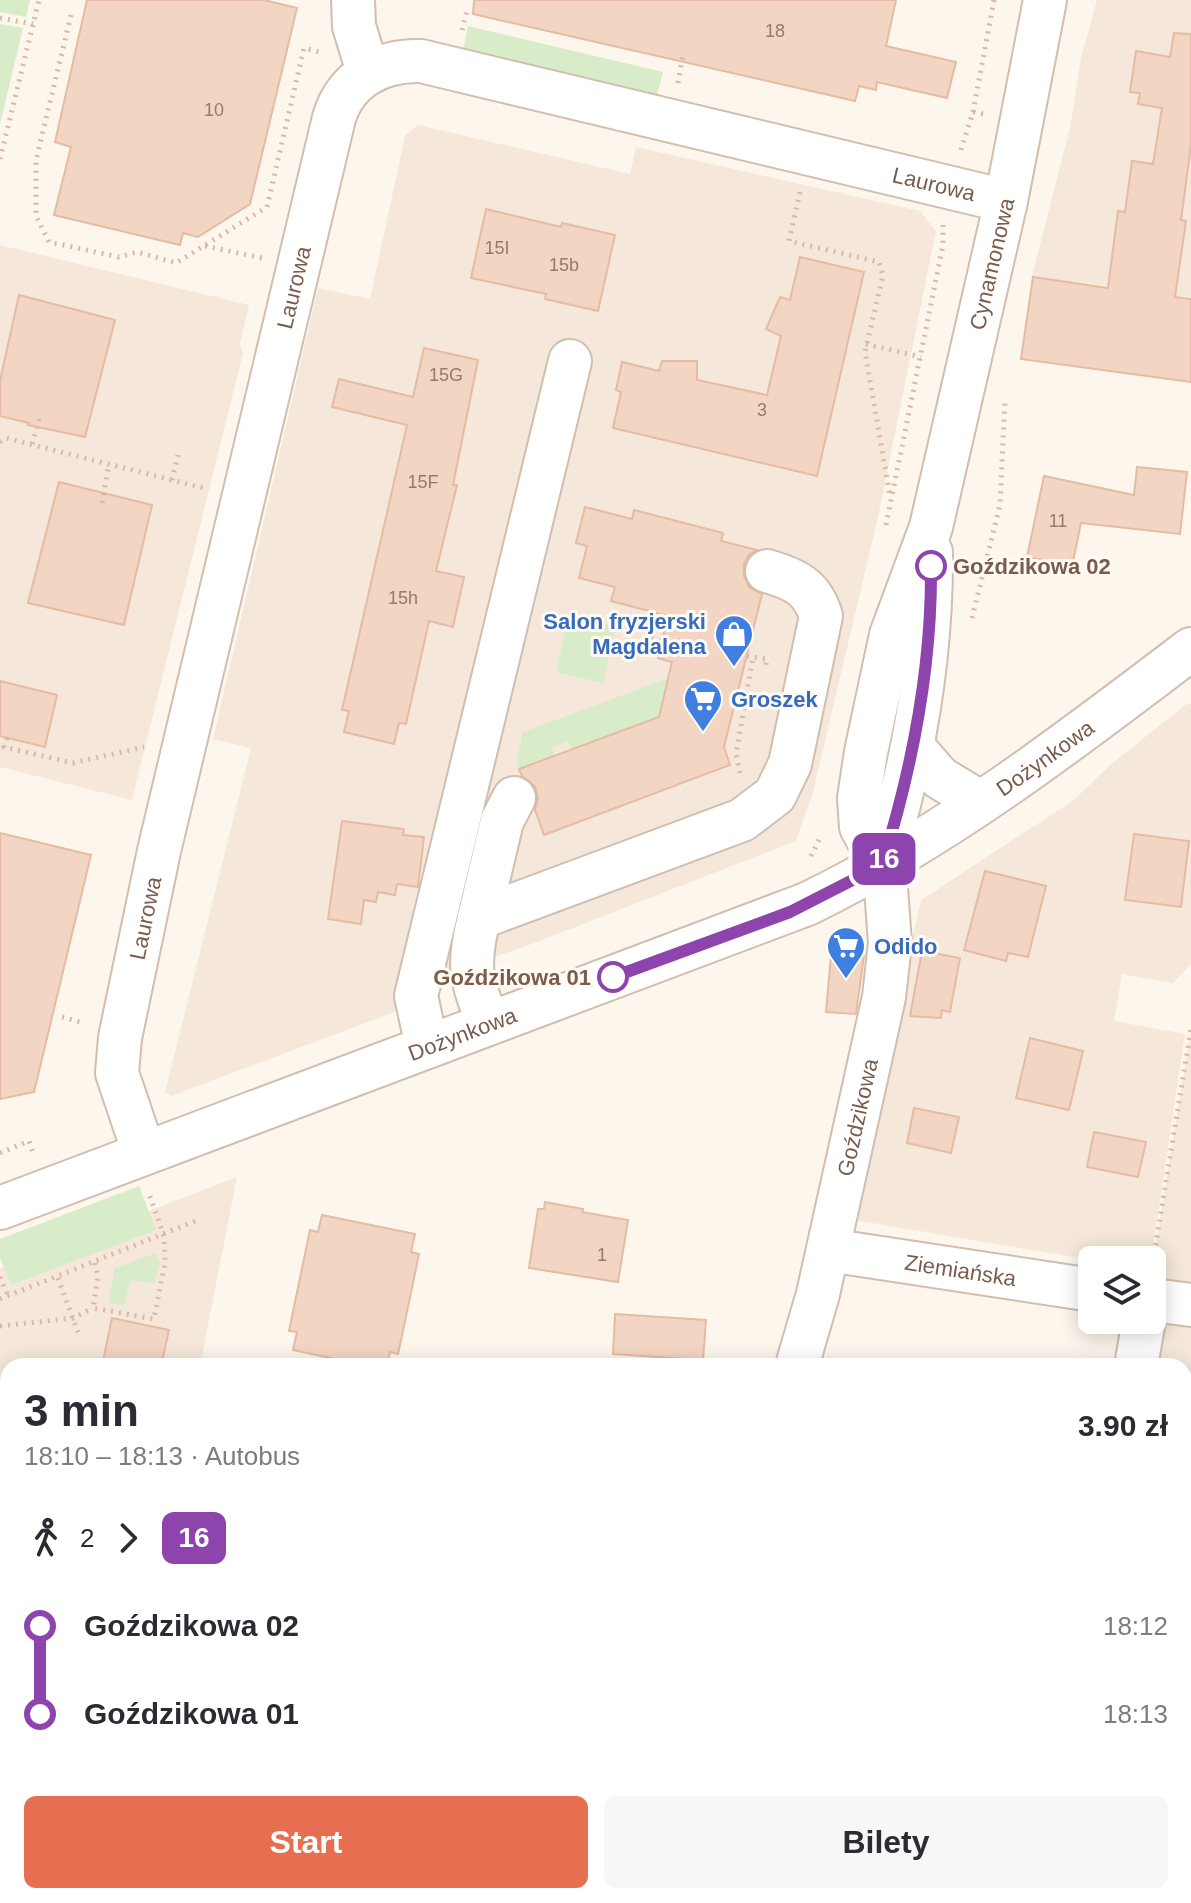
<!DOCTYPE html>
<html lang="pl">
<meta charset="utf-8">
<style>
:root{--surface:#fff;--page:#f7f7f7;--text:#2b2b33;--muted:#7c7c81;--accent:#e76f51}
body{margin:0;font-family:Helvetica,sans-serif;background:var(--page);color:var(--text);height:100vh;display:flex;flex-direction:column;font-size:30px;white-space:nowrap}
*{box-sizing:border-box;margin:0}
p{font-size:26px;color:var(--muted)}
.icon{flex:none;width:44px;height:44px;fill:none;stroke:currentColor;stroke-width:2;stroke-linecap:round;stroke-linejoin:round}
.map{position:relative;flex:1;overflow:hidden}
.side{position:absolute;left:0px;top:1358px;width:1192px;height:546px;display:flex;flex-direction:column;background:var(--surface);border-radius:24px 24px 0 0;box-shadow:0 4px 20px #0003}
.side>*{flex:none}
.badge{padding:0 16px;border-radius:12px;font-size:28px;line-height:52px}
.fabs{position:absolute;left:1078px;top:1246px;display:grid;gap:16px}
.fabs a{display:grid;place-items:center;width:88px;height:88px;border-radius:12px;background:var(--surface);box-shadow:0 4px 20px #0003;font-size:40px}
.map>.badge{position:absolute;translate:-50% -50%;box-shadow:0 0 0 4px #fff}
.legs{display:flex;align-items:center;gap:12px;height:88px;padding:0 24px;font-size:26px}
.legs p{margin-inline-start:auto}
.headline{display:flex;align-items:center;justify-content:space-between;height:136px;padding:0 24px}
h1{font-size:44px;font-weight:700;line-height:60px}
.action{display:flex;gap:16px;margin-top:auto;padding:16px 24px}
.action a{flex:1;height:92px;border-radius:12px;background:var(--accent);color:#fff;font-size:32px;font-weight:700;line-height:92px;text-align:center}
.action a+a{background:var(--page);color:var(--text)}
ul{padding:0 24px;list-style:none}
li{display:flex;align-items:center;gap:28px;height:88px;font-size:30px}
li i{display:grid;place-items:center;width:12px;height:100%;margin:0 10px;background:currentColor}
li i::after{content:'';width:20px;height:20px;margin:-10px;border:6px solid;border-radius:50%;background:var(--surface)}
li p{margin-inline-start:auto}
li:first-child i{background:linear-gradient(#0000 50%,currentColor 0)}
li:last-child i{background:linear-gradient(currentColor 50%,#0000 0)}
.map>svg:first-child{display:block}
.residential{fill:#f5e8da}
.green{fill:#d8ecc9}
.building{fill:#f3d5c3;stroke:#e6bba3;stroke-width:2}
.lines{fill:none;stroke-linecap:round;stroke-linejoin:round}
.minor-casing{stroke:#d1beb0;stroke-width:46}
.path{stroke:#d9b8a5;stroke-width:5;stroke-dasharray:2 6;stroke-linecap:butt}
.minor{stroke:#fff;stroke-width:42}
.line-1-casing{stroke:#fff;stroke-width:18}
.line-1{stroke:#8e44ad;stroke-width:12}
.stop-1-dot{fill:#fff;stroke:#8e44ad;stroke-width:4}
.labels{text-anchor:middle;stroke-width:6;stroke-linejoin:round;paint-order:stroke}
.number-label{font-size:18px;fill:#987a6a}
.street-label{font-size:22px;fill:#7a5c4d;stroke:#fffaf3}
.stop-label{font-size:22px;font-weight:bold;fill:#7a5c4d;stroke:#fffaf3;text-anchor:start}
.shop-label{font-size:22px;font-weight:bold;fill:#366cbe;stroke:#fffaf3;text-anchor:start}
</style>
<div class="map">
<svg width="1191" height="1903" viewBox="0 0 1191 1903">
<rect width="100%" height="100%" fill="#fdf6ec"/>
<!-- residential -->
<g class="residential">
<polygon points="1097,0 1191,0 1191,297 1032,276 1070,128 1081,58"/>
<polygon points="418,125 630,174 636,147 920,211 936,231 878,517 813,792 796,841 529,945 437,977 591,348 561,341 400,1010 171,1096 165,1092 251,748 213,739 318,288 370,299 405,136"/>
<polygon points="0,245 249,305 240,344 243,353 132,800 0,767"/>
<polygon points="1188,703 1191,704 1191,964 1173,983 1122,974 1114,1021 1185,1034 1151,1260 1092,1260 848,1219 921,900 1074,800 1110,765"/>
<polygon points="1191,1029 1191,1903 1071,1903 1072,1896 1184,1896 1184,1366 1139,1366 1152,1320 1152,1268"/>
<polygon points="237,1177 200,1366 8,1366 8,1896 94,1896 93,1903 0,1903 0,1268"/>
</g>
<!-- green -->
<g class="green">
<polygon points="0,0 30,0 26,17 0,12"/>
<polygon points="0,24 23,28 0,124"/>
<polygon points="468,26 663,72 657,96 466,52 464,46"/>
<polygon points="569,615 616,626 603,683 556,672"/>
<polygon points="669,678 659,717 571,749 568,741 552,748 555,756 519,769 517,759 523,732"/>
<polygon points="139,1186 156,1230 11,1285 0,1258 0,1239"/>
<polygon points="156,1253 160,1263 154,1284 130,1280 124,1306 108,1303 115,1268"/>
</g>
<!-- building -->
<g class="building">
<polygon points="87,0 264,0 297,8 250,204 198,237 183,233 180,245 54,215 71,147 55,142"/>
<polygon points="474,0 896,0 886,46 956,62 947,98 877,82 876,90 859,86 855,101 473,14"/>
<polygon points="1174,33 1191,34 1191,145 1181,220 1186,221 1175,297 1191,299 1191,382 1021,359 1033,277 1108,288 1118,211 1125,212 1132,161 1153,164 1162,108 1138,104 1140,93 1130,92 1136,51 1170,57"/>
<polygon points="486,209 561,227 562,223 615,235 598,311 545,299 546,294 471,278"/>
<polygon points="800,257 864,272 817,476 613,428 621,392 616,390 622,362 659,371 662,361 697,361 697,380 767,395 781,336 766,329 780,297 790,300"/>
<polygon points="19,295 115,320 85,437 28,425 29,423 0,416 0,381"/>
<polygon points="424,348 478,360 453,485 457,485 436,571 464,577 453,627 429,621 406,724 399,723 394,744 344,732 349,711 342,710 407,425 332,407 339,379 413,397"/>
<polygon points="1137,467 1187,472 1180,534 1081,523 1072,566 1027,557 1044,476 1134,495"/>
<polygon points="59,482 152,505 124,625 28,603"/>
<polygon points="585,507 632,519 634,510 723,533 721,541 757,550 750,554 744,563 744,576 750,588 762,594 724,747 730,765 544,835 535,810 538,798 535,786 522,776 519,769 659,717 672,662 658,658 668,616 611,601 615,587 579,578 587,546 576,543"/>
<polygon points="0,681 57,695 45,747 0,736"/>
<polygon points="342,821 404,829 403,835 424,837 418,887 397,884 395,895 378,892 376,902 364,900 361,924 328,919"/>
<polygon points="0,833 91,855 34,1092 0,1099"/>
<polygon points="1134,834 1189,841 1181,907 1125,900"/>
<polygon points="985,871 1046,886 1028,957 1008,953 1006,961 964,950"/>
<polygon points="922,951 960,958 950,1012 942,1010 941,1018 910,1016"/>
<polygon points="831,955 864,956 856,1014 826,1012"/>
<polygon points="1030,1038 1083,1051 1069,1110 1016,1098"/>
<polygon points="914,1108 959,1117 951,1153 907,1143"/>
<polygon points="1094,1132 1146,1142 1138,1177 1087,1167"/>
<polygon points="545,1202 583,1209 582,1212 628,1220 618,1282 529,1268 538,1209 544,1209"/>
<polygon points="322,1215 415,1234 411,1252 419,1254 404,1326 398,1354 390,1352 387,1366 367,1366 293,1350 297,1332 289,1331 310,1230 318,1232"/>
<polygon points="615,1314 706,1320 703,1360 613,1354"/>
<polygon points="112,1318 169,1330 161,1366 102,1366"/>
</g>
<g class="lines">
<!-- minor casing -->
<g class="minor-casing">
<g id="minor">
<polyline points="353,0 354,26 368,72"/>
<polyline points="913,747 940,778 980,802"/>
<path d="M882 865C913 764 932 658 931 552"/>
<polyline points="479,918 502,821 514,798"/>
<path d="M489 1022C469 981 468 962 479 918L742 820 775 795 790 764 821 616C812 587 795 579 767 571"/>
<polyline points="430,1045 423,1028 416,996 570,361"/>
<path id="s1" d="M144 1153 117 1073 120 1038 159 851 334 118C346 78 381 60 421 61L1006 201"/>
<path id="s2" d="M0 1208 807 904C945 837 1069 742 1191 649"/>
<path id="s3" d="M828 1250 1092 1290"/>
<polyline points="1152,1300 1191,1305"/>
<path id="s4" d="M797 1366 818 1294 884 997 890 943 886 888 882 865 861 827 859 798 866 752 891 635 931 527 1006 201 1045 0"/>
<polyline points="1136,1366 1144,1320"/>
<polyline points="0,1687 8,1689"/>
<polyline points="534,1903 538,1896"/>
<polyline points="1052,1903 1053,1896"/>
</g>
</g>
<!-- path -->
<g class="path">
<polyline points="71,15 36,160 36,216 49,242 119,257 137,252 176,263 267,207 304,48 319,52"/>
<polyline points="0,18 33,24"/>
<polyline points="462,30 467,10"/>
<polyline points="678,83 683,53"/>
<polyline points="973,112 994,0"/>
<polyline points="961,150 973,112 983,114"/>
<polyline points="0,159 39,0"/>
<polyline points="800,192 789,241 879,262 883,276 865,352 890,496"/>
<polyline points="205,246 262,258"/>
<polyline points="866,344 921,357"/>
<polyline points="0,442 6,438 207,489"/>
<polyline points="32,444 40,417"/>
<polyline points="172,480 178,455"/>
<polyline points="102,503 109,464"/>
<polyline points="886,525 943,245 943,225"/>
<polyline points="972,618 1000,505 1005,400"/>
<polyline points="652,636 662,641"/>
<polyline points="747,656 767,659 766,665"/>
<polyline points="7,738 4,747 73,763 144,747"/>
<polyline points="740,773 736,754 753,657"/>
<polyline points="811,856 821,836"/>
<polyline points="62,1017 84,1023"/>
<polyline points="0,1153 29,1141 33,1153"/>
<polyline points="1153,1261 1191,1029"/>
<polyline points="95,1263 98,1277 93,1308 154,1319 165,1263 164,1236 149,1194"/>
<polyline points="0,1277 8,1296"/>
<polyline points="58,1278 80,1338"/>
<polyline points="0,1299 198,1220"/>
<polyline points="0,1326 73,1318 93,1308"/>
</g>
<!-- minor -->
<use href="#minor" class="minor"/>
</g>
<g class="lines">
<!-- line-1 casing -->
<g class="line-1-casing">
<path id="line-1" d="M613 977 790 912 882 865C912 769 932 667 931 566"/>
</g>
<!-- line-1 -->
<use href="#line-1" class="line-1"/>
</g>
<!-- icons -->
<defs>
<g id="shop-pin" transform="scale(2)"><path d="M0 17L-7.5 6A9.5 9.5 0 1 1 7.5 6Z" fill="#3f7fe0" stroke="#fffaf3"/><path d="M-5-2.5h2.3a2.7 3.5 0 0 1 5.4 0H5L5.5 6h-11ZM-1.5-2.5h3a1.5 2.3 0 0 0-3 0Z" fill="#fff"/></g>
<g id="supermarket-pin" transform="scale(2)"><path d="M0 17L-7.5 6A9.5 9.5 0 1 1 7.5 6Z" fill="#3f7fe0" stroke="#fffaf3"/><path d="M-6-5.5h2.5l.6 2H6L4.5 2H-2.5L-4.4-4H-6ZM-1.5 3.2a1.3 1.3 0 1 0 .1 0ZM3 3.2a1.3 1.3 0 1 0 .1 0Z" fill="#fff"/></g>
</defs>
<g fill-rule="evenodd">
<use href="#shop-pin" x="734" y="634"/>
<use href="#supermarket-pin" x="703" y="699"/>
<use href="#supermarket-pin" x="846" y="946"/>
</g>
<!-- markers -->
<g class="stop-1-dot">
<circle cx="931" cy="566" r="14"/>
<circle cx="613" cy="977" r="14"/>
</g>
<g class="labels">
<!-- number labels -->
<g class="number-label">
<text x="775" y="37">18</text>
<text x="214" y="116">10</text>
<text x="497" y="254">15I</text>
<text x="564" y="271">15b</text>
<text x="446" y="381">15G</text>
<text x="762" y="416">3</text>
<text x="423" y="488">15F</text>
<text x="1058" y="527">11</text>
<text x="403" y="604">15h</text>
<text x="602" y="1261">1</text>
</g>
<!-- street labels -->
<g class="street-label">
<text dy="8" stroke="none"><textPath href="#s1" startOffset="1704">Laurowa</textPath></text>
<text dy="8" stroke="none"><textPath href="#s4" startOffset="1136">Cynamonowa</textPath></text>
<text dy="8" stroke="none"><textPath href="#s1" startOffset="890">Laurowa</textPath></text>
<text dy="8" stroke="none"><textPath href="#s2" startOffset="1142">Dożynkowa</textPath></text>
<text dy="8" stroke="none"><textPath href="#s1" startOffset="242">Laurowa</textPath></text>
<text dy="8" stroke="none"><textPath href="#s2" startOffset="494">Dożynkowa</textPath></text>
<text dy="8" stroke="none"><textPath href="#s4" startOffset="256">Goździkowa</textPath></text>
<text dy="8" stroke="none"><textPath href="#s3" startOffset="134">Ziemiańska</textPath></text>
</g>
<!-- stop labels -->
<g class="stop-label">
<text x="953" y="574">Goździkowa 02</text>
<text x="591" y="985" text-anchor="end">Goździkowa 01</text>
</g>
<!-- shop labels -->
<g class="shop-label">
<text x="706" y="629" text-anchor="end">Salon fryzjerski<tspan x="706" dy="25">Magdalena</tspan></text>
<text x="731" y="707">Groszek</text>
<text x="874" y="954">Odido</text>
</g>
</g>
</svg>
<div class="fabs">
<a><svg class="icon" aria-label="layers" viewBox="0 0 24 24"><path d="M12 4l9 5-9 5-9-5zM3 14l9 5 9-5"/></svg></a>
</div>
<b class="badge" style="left:884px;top:859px;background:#8e44ad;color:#fff">16</b>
<section class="side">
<div class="headline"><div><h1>3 min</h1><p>18:10 – 18:13 · Autobus</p></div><b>3.90 zł</b></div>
<div class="legs"><svg class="icon" aria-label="walk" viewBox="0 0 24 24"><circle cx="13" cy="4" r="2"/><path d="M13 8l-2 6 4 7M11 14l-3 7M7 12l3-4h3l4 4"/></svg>2<svg class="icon" aria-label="forward" viewBox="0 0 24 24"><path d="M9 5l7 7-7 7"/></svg><b class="badge" style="background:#8e44ad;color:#fff">16</b></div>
<ul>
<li><i style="color:#8e44ad"></i><b>Goździkowa 02</b><p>18:12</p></li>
<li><i style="color:#8e44ad"></i><b>Goździkowa 01</b><p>18:13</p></li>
</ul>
<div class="action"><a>Start</a><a>Bilety</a></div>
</section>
</div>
